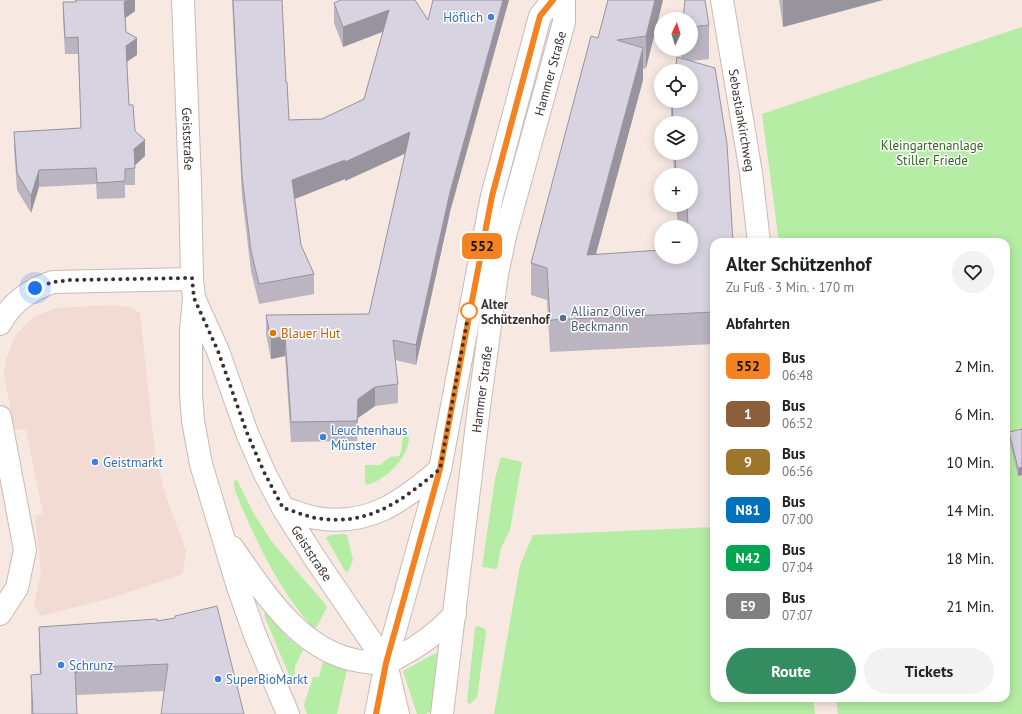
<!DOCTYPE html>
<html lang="de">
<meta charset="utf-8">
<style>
:root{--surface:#fff;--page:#f2f2f2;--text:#202124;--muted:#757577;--accent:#348c61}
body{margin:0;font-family:"PT Sans",sans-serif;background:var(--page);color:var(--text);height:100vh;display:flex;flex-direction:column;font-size:15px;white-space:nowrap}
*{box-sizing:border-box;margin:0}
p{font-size:13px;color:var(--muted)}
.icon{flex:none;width:22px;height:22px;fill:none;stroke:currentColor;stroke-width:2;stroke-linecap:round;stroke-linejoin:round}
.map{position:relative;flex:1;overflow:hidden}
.sheet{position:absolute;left:710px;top:238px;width:300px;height:464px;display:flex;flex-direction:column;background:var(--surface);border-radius:12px;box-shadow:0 2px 10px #0003}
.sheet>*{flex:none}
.badge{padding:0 8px;border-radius:6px;font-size:14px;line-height:26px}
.needle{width:26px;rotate:4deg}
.fabs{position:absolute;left:654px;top:12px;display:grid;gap:8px}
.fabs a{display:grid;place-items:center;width:44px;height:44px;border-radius:50%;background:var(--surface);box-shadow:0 2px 10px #0003;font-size:20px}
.you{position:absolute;width:20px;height:20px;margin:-10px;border:3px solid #fff;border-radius:50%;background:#1a73e8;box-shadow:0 0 0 6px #1a73e833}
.map>.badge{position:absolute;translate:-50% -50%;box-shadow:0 0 0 2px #fff}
h2{padding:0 16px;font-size:15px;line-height:36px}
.round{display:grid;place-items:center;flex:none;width:42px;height:42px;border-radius:21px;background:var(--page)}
.head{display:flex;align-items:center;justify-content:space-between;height:68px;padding:0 16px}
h1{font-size:19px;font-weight:600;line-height:30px}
.button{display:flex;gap:8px;margin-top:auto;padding:8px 16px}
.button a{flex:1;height:46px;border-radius:24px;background:var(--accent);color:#fff;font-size:16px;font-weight:600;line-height:46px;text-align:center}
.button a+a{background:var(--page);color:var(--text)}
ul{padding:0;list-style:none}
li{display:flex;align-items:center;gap:12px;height:48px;padding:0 16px}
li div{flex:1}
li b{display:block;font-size:15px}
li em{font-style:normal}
li .badge{min-width:44px;font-weight:700;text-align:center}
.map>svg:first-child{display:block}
.built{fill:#f1dbd2}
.green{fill:#b4eda3}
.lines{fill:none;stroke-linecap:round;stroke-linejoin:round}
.minor-casing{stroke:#c9bab5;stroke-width:24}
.tertiary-casing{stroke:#c9bab5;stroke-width:24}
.secondary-casing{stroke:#c9bab5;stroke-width:24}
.minor{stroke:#fff;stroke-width:22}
.tertiary{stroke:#fff;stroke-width:22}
.secondary{stroke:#fff;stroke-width:22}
.wall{fill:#bab5c1}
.shaded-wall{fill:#97949d}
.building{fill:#d8d3e0;stroke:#97949d}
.line-casing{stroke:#fff;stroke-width:9}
.line{stroke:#f58220;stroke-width:6}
.walk{stroke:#383330;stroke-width:4;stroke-dasharray:0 7.2}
.shop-dot{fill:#3f7fe0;stroke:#fff;stroke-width:1.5}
.stop-dot{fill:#fff;stroke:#f58220;stroke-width:2}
.service-dot{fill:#5c6f8a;stroke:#fff;stroke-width:1.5}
.food-dot{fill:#e8710a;stroke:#fff;stroke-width:1.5}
.labels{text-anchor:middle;stroke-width:3;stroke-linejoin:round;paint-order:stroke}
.shop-label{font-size:13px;fill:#366cbe;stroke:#fff;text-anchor:start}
.street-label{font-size:13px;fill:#383330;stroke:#fff}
.park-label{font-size:13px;fill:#30671d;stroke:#fff}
.stop-label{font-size:13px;font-weight:bold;fill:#383330;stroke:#fff;text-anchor:start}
.service-label{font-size:13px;fill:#4e5e75;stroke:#fff;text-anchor:start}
.food-label{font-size:13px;fill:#c56008;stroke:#fff;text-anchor:start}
</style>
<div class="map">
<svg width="1022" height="714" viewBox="0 0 1022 714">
<rect width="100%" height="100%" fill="#f7e8e2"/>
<!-- built -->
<polygon class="built" points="114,305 129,307 140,313 155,453 165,494 186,551 183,574 111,598 41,616 34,604 41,572 35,516 43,513 26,430 14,429 4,375 6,360 15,336 32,318 55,308"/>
<!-- green -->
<g class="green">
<polygon points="1022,27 1022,714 838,714 836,698 1006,698 1006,242 779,242 762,114"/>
<path d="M403 435 409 437C409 457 386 480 367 485L365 483V465H380L390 457 399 456 401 452Z"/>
<polygon points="501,457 522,462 510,530 501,548 497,569 482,567 495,479"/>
<path d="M237 480 254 514 272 542 325 604 327 607 315 630C278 590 256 541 235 491L234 481Z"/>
<polygon points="714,527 714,698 813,698 815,714 494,714 520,565 533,535"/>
<polygon points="343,534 347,535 353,560 348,572 345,571 326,538 330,535"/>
<polygon points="267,611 271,613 287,637 303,650 295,666 294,683 292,682 264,615"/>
<polygon points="478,626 485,629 486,633 477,697 469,705 467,701 475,628"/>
<polygon points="434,654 437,653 439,656 432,711 425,714 417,714 403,671"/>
<polygon points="323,662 347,669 337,714 307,714 304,705 313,677 319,677"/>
</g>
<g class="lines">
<!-- minor casing -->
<g class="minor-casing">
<g id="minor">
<path id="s1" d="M722 0 751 173 759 242"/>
<path d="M0 324C12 302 29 290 53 282L192 279"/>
<polyline points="0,417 25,550 17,588 0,614"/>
</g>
</g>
<!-- tertiary casing -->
<g class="tertiary-casing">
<g id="tertiary">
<path id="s2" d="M183 0 190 183 192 279 194 298 191 330V394L193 421 201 464 238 587 255 635 288 714"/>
<path id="s3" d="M194 298 218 351 247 433 264 472 283 508 314 557 386 663 398 714"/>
<path d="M283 508C294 511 305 516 316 518 368 527 402 502 440 469"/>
<path d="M232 547C264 592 299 651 359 661 367 662 378 665 386 663 391 662 396 658 400 656 422 645 438 632 455 614"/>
</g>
</g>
<!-- secondary casing -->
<g class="secondary-casing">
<g id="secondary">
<polyline points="376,714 386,663 440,469 492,196 540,16 553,0"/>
<path id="s4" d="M442 714 479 407 497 274 506 232 564 22V0"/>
</g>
</g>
<!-- minor -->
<use href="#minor" class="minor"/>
<!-- tertiary -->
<use href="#tertiary" class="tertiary"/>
<!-- secondary -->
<use href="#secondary" class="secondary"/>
</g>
<!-- wall -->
<g class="wall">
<polygon points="75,0 135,0 135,11 125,18 126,32 137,55 127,62 129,105 135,131 145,156 135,165 135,185 125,185 125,198 97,199 96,184 39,187 31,213 17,190 14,149 14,132 81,128 78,54 65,54 63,19 63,2 75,2"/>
<polygon points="232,0 282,0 286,82 289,120 322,119 364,99 383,32 343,47 334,23 334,3 415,0 450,212 416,365 395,360 398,384 398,403 375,406 358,418 357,441 291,442 285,356 271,359 266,334 266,315 369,314 405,154 345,181 345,179 295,199 301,245 314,274 314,294 259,304 251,271 242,196"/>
<polygon points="608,0 663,0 646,68 643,69 643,80 596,254 691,257 691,227 678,227 676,205 691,205 691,175 674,175 673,153 691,153 691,123 671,123 671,101 681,58 681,49 691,49 691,19 709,25 709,59 692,61 714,242 714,344 550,352 547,300 531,295 531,263 598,38"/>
<polygon points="779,0 883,0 783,27"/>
<polygon points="1022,429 1018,476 1009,440 1009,432"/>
<polygon points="175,618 164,691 77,695 77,699 76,699 77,714 31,714 31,675 40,675 39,654 39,627 157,621"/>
</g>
<!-- shaded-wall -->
<g class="shaded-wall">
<polygon points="128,0 135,0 135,11 124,19 124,2"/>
<polygon points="503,0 509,0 450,212 416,365 416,345 450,192"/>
<polygon points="655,0 663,0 646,68 646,36"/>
<polygon points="783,0 883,0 783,27"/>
<polygon points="389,10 389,29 343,47 343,27"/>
<polygon points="137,38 137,55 126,62 126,46"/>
<polygon points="643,48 643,80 587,287 587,255"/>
<polygon points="410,132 410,151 345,181 345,162"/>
<polygon points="145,140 145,156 134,166 134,149"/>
<polygon points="345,160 345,179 292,200 292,180"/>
<polygon points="39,170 39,187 31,213 31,196"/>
<polygon points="285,336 285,356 271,359 271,339"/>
<polygon points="375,387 375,406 358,418 357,441 358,399"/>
<polygon points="1022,467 1022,475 1018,476 1018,468"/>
</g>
<!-- building -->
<g class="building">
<polygon points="76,0 128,0 124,2 126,32 137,38 126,46 129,105 133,105 135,131 145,140 134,149 135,168 125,169 125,181 97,183 96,168 39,170 31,196 17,173 14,132 81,128 78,37 65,38 63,2 76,2"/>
<polygon points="233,0 282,0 286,82 287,82 289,120 322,119 364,99 389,10 343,27 334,3 341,0 415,0 428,20 433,0 503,0 450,192 416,345 393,340 398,384 375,387 358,399 357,421 291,422 285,336 271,339 266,315 369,314 410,132 345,162 345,160 292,180 301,245 314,274 259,284 251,251 242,176"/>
<polygon points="608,0 655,0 646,36 617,40 643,48 587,255 661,250 661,257 691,257 691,227 688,227 687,205 691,205 691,175 676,175 675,153 691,153 691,123 673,123 672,101 691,101 691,71 675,71 677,57 715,68 727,144 733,242 714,242 714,312 550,320 547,268 531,263 591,36 598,38"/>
<polygon points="685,0 705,0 709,25 691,27 691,19 683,19"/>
<polygon points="1022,429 1022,467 1018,468 1009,432"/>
<polygon points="217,606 244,714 161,714 168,664 77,668 77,673 75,672 77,714 33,714 31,675 41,674 39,627 157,619 157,621 175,618 175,616"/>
</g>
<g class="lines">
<!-- line casing -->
<g class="line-casing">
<polyline id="line" points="376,714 386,663 440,469 492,196 540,16 553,0"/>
</g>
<!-- line -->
<use href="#line" class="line"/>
<!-- walk -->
<path class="walk" d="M35 288 53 282 71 280 192 278 194 298 218 351 247 433 264 472 283 508C294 511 305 516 316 518 368 527 402 501 440 469L469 311"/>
</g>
<!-- markers -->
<g class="shop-dot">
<circle cx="491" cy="17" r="4"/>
<circle cx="323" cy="437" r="4"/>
<circle cx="95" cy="462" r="4"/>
<circle cx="61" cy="665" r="4"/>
<circle cx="218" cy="679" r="4"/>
</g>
<circle class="stop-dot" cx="469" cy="311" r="8"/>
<circle class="service-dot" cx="563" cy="318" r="4"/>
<circle class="food-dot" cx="273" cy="333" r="4"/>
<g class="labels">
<!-- shop labels -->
<g class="shop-label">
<text x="483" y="22" text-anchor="end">Höflich</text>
<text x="331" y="435">Leuchtenhaus<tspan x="331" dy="15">Münster</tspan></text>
<text x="103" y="467">Geistmarkt</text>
<text x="69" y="670">Schrunz</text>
<text x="226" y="684">SuperBioMarkt</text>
</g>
<!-- street labels -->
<g class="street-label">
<text dy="5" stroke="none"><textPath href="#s4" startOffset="651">Hammer Straße</textPath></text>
<text dy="5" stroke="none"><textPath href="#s1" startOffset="122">Sebastiankirchweg</textPath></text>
<text dy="5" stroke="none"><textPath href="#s2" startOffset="139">Geiststraße</textPath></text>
<text dy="5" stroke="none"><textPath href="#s4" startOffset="327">Hammer Straße</textPath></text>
<text dy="5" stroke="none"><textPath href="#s3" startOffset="282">Geiststraße</textPath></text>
</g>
<!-- park labels -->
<g class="park-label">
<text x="932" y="150">Kleingartenanlage<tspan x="932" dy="15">Stiller Friede</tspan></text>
</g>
<!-- stop labels -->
<g class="stop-label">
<text x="481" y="309">Alter<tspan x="481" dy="15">Schützenhof</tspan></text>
</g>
<!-- service labels -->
<g class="service-label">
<text x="571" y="316">Allianz Oliver<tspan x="571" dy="15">Beckmann</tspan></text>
</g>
<!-- food labels -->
<g class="food-label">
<text x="281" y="338">Blauer Hut</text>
</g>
</g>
</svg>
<div class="fabs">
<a><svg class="needle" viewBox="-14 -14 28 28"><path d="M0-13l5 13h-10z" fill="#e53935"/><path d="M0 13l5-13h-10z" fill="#757577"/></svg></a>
<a><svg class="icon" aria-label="locate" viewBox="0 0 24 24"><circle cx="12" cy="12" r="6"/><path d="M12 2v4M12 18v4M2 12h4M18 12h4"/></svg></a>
<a><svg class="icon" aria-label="layers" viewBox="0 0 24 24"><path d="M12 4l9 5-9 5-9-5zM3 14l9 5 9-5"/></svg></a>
<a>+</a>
<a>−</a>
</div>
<div class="you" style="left:35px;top:288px"></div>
<b class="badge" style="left:482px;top:246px;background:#f58220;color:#111">552</b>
<section class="sheet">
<div class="head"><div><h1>Alter Schützenhof</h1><p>Zu Fuß · 3 Min. · 170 m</p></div><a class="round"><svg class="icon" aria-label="heart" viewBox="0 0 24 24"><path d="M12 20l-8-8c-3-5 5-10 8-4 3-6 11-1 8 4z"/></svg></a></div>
<h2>Abfahrten</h2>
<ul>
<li><span class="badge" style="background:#f58220;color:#111">552</span><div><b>Bus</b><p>06:48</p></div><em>2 Min.</em></li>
<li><span class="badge" style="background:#8b5e3c;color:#fff">1</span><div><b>Bus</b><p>06:52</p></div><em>6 Min.</em></li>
<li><span class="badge" style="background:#9d762c;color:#fff">9</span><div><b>Bus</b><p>06:56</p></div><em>10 Min.</em></li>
<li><span class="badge" style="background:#0072bc;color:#fff">N81</span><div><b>Bus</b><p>07:00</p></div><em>14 Min.</em></li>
<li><span class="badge" style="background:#00a651;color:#fff">N42</span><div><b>Bus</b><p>07:04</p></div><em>18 Min.</em></li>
<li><span class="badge" style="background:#808080;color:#fff">E9</span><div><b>Bus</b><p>07:07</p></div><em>21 Min.</em></li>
</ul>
<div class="button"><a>Route</a><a>Tickets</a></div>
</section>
</div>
